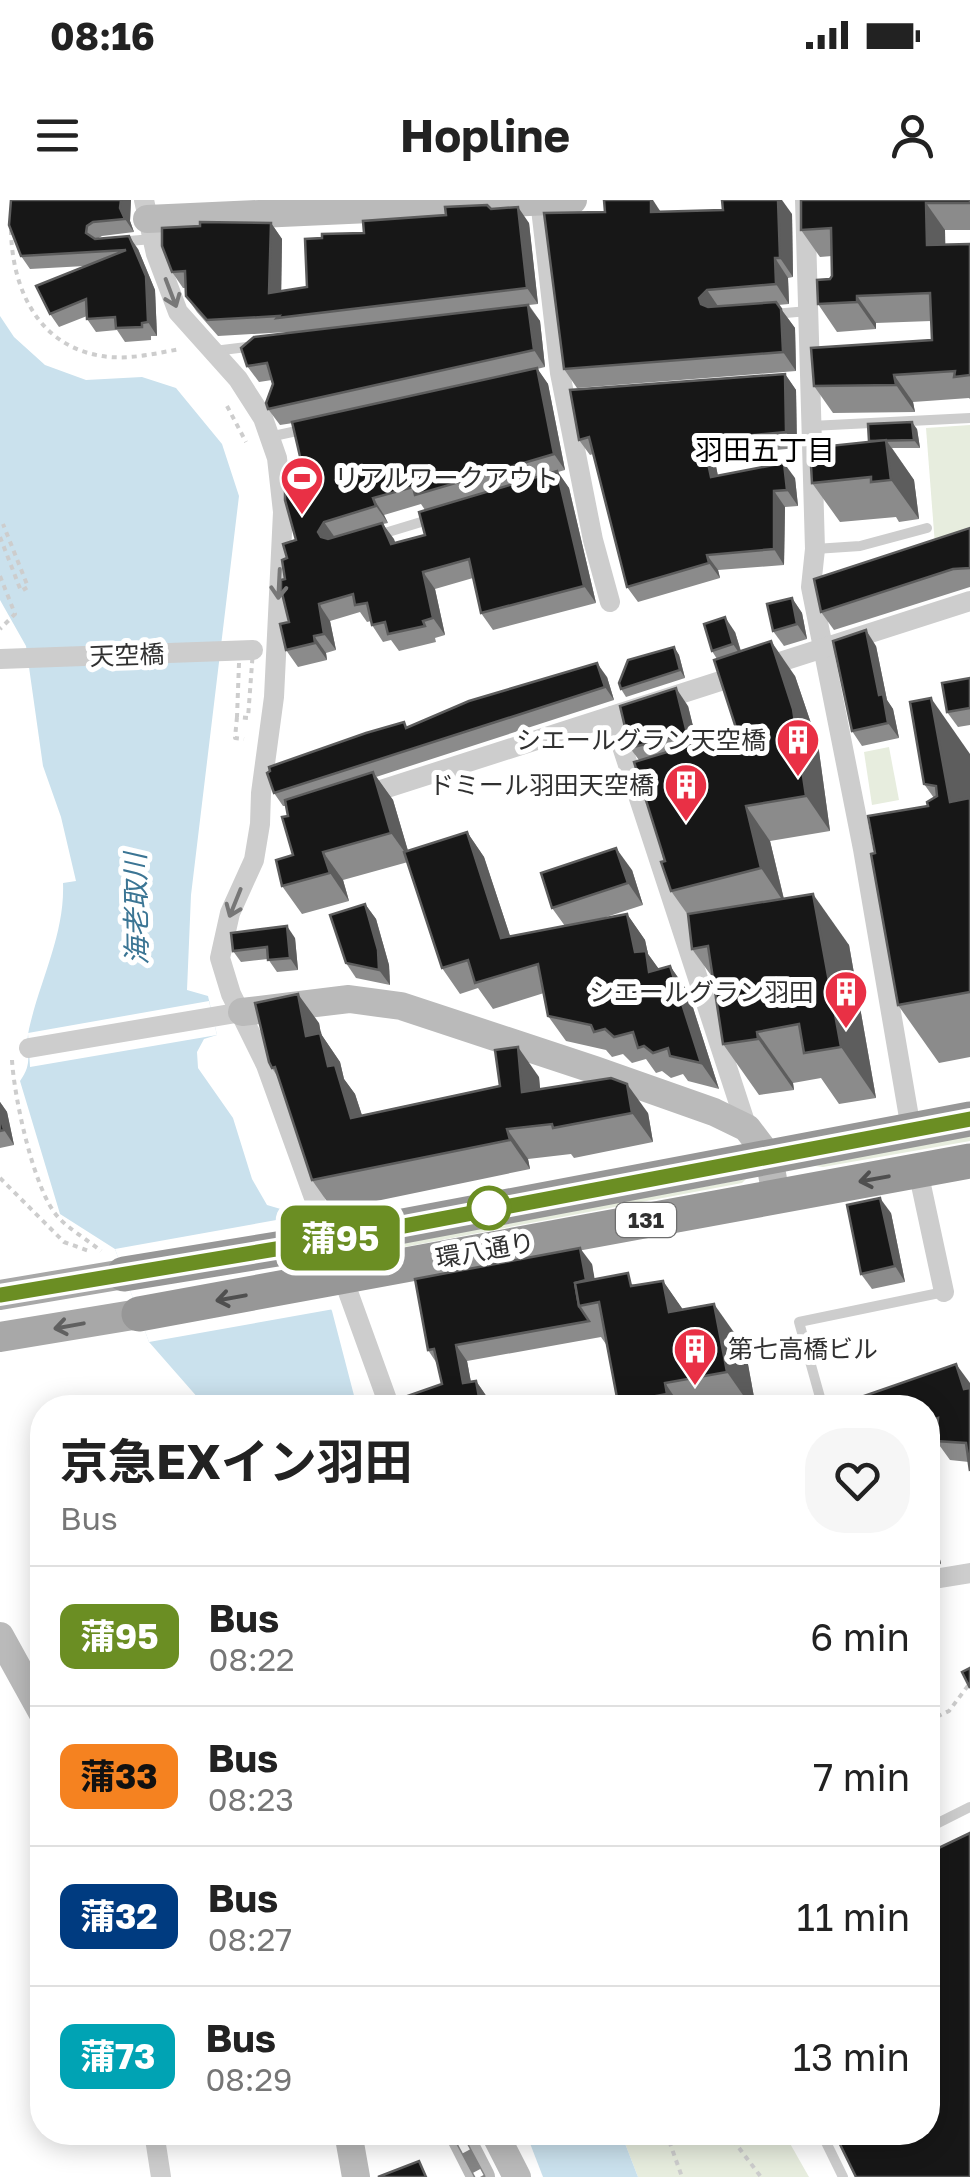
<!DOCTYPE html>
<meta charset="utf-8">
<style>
:root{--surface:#fff;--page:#f6f6f6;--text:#222;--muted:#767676;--line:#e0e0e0}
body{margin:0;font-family:"Golos Text","Noto Sans JP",sans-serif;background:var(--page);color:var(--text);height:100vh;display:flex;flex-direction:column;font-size:38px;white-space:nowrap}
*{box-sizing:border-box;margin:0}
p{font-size:32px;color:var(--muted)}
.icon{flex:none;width:55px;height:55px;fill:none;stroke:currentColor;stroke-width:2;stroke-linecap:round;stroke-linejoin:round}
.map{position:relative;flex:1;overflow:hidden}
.details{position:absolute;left:30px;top:1195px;width:910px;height:750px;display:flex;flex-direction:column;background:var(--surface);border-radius:40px;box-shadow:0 5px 25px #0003}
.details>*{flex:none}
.badge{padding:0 20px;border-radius:15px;font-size:35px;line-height:65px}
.map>.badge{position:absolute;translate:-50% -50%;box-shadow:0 0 0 5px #fff}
.round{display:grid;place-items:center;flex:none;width:105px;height:105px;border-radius:40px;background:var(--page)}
.overview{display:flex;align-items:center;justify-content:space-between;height:170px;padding:0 30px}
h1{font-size:48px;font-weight:700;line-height:75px}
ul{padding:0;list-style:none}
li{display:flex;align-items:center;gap:30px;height:140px;padding:0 30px;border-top:2px solid var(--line)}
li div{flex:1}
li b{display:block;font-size:38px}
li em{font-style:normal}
li .badge{min-width:110px;font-weight:700;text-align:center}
.status{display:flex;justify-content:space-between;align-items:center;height:70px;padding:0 50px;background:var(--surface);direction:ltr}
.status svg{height:28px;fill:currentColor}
header{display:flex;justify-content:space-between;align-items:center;height:130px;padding:0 30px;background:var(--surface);font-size:45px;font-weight:700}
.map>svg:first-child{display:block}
.green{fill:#e7edde}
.water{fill:#cae1ed}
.pier{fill:#fff}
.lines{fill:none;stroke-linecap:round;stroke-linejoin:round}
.path{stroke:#cdcdcd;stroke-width:4;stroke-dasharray:5 5;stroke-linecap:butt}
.lane{stroke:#cdcdcd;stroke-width:10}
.street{stroke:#cdcdcd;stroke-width:20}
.secondary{stroke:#bababa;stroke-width:28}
.primary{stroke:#a8a8a8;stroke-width:30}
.highway{stroke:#979797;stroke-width:35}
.rail-casing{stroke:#858585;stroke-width:11}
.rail{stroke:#fff;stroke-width:8;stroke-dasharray:22;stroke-linecap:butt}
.path-bridge{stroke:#cdcdcd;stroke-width:4;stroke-dasharray:5 5;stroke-linecap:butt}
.wall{fill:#8b8b8b;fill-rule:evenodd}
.shaded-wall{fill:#5d5d5d}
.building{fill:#171717;stroke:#5d5d5d;stroke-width:2.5}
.oneway{stroke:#777}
.oneway2{stroke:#4f4f4f}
.oneway3{stroke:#606060}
.line-casing{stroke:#fff;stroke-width:22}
.line{stroke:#6b8e23;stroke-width:15}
.stop-dot{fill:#fff;stroke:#6b8e23;stroke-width:5}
.labels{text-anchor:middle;stroke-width:10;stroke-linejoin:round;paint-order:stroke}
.shield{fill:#fff;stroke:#6e6e6e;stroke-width:2.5}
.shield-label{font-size:22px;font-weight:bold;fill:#303030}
.poi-label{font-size:25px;fill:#303030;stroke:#fff;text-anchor:end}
.street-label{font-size:25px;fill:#303030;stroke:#fff}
.neighbourhood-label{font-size:28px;fill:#000;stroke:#fff}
.water-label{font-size:28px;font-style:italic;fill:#3b7594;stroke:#fff}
</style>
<div class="status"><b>08:16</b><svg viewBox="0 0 49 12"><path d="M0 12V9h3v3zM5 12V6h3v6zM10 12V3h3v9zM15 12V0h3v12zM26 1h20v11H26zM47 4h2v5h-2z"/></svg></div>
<header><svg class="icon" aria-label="menu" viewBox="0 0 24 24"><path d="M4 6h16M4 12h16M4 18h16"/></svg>Hopline<svg class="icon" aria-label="person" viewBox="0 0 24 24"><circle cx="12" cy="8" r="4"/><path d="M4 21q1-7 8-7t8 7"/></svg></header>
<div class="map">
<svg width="970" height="1977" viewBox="0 0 970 1977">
<rect width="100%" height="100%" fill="#fff"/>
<!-- green -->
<g class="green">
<polygon points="970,225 970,348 936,358 926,228"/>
<polygon points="889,547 899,600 872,605 864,552"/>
<polygon points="970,934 970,941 823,967 815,966"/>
<polygon points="746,979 742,983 362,1055 360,1049"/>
<polygon points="621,1933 784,1933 809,1977 638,1977"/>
</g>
<!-- water -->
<g class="water">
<path d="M0 116 14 137 45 165 86 180 142 177 176 188 222 244 239 296 191 695 187 790 208 796 217 835 204 839 197 852 198 868 233 918 252 979 267 1005 284 1010 332 1111 357 1207H206L149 1142 115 1049 60 1014 20 881C35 860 24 852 29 829 40 780 65 734 63 683L76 681 61 617 43 566 26 446 0 400Z"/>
<polygon points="526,1933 621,1933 638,1977 543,1977"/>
</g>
<!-- pier -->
<g class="pier">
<polygon points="209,801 217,835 30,867 28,833"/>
<polygon points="293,1017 334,1109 149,1142 115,1049"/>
</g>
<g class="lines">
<!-- path -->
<g class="path">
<path d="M11 30C12 92 41 151 110 157 133 159 158 153 180 149"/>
<polyline points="227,206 246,242"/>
<polyline points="0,337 21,391 28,387 3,324"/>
<polyline points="0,376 15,414 0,429"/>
<polyline points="237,517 235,538 244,539"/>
<path d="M12 860C14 897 34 991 58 1017 70 1030 88 1040 101 1051"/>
<polyline points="0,978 64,1042 89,1051"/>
<polyline points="928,1521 949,1511 970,1483"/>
<polyline points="666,1932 682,1977"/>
<polyline points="727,1932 761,1977"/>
</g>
<!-- lane -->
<g class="lane">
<polyline points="118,42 152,39"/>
<polyline points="774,114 808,111"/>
<polyline points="214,151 255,146"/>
<polyline points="811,226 970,218"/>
<polyline points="269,237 306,229"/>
<polyline points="375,336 431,319"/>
<polyline points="815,349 860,346 927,328"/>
<polyline points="823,1208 799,1122 944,1092"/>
<polyline points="928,1496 928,1497"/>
<polyline points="928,1628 970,1607"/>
<polyline points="821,1932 843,1977"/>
</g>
<!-- street -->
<g class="street">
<polyline points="144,0 156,54 178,112 238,179 263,218 277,258 283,312 274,497 261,593 260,624 254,660 230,713 220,758 231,794 266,865 390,1208"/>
<polyline points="540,0 560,173 593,340 610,402"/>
<polyline points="805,0 815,349 811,387 863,649 911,929"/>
<polyline points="0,459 253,450"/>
<polyline points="612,516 747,928"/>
<polyline points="362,596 970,401"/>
<polyline points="29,848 242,812"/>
<polyline points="918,971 944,1092"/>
<polyline points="928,1380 970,1373"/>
<polyline points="154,1932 161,1977"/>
</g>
<!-- secondary -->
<g class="secondary">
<polyline points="147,19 573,0"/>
<polyline points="242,812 349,799 401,806 595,870 714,912 747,928 769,957 776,996"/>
<polyline points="0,1436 42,1512"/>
<polyline points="348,1932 356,1977"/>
<polyline points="458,1932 481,1977"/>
<polyline points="494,1932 517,1977"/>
</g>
<!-- primary -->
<g class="primary">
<polyline points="0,1095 124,1074"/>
<polyline points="0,1137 139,1114"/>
</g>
<!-- highway -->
<g class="highway">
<polyline points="124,1074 308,1044 970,919"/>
<polyline points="139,1114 970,961"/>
</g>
<!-- rail casing -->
<g class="rail-casing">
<polyline id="rail" points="456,1932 480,1977"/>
</g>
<!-- rail -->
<use href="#rail" class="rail"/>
<!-- path-bridge -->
<polyline class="path-bridge" points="239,463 237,517 248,518 253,450"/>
</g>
<!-- wall -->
<g class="wall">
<polygon points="11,0 131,0 130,21 134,32 102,36 97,39 138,49 155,90 157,136 151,136 151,140 125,142 117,130 96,132 87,119 87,116 59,127 50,114 85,66 30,69 21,56"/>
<polygon points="801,0 970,0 970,30 945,30 945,45 970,44 970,199 969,198 913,202 915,212 833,213 814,186 932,140 931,121 876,123 876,129 837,132 818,104 832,76 832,56 820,57 801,30"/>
<path d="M491 9 529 23 538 104 529 105 540 121 545 167 537 169 548 184 565 270 558 272 569 288 596 403 493 430 481 413 473 378 435 389 445 435 435 438 436 442 399 451 391 440 383 442 372 425 371 421 367 422 360 412 330 421 336 450 326 453 327 460 298 467 286 450 289 422 285 379 287 358 296 340 305 278 293 223 280 225 268 209 273 184 272 180 259 182 247 166 288 133 287 132 218 136 197 112 186 96 185 88H183L172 72 271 23 282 39 281 91 307 87 322 38 364 33 446 15ZM421 304 425 310V335L395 343 383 324 388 323 384 315Z"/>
<polygon points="661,12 792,14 793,77 788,78 789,104 778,105 795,128 796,171 577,188 564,169"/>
<polygon points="785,174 796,190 797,248 714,256 718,276 795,278 798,306 785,307 784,365 718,370 720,378 638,402 627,387 593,254 590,255 579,240"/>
<polygon points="917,229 920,248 892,248 914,280 919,319 899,322 896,317 840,322 812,283 869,242"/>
<polygon points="970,328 970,387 834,430 821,412"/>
<polygon points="792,398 802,413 807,439 784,446 773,431"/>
<polygon points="735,432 741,451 795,476 818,544 830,631 770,641 784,699 849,745 876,898 839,904 821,878 793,883 794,890 759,895 723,844 713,778 692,749 688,715 671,691 639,560 630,548 688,506 697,543 737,531 717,459 712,451"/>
<polygon points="876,446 887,500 893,509 899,538 862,546 852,531"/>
<polygon points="674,447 679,455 685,478 626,497 621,489"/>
<polygon points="607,477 614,500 376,577 393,600 408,651 467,632 484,657 510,736 565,726 552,708 632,670 643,705 600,719 627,714 645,740 648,754 659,770 670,766 688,792 719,889 688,881 683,874 671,878 662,871 656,873 646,859 632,863 623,854 612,857 606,850 566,841 548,816 544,793 493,809 478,788 460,794 442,768 408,662 343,680 349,701 302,714 282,686 293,655 286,606 283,606 274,593 407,527"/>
<polygon points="970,478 970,525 958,527 947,512"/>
<polygon points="970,554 970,857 939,863 898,805 875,653 928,606 934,598 924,584"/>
<polygon points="365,704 376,719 389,765 390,785 356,778 346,763"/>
<polygon points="295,738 298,770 277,772 268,759 241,762 233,751"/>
<polygon points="319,823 321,834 340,862 344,879 355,894 362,915 539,877 540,889 648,913 653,942 574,958 571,954 528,959 530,969 333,1010 312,980 279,879 272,868"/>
<polygon points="0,902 7,912 14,945 0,948"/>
<polygon points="891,1013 905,1082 872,1089 861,1074"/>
<polygon points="592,1064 594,1079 637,1085 663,1081 683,1110 745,1148 756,1208 621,1208 618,1203 608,1147 601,1137 467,1161 471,1182 476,1181 487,1197 442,1184 438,1165 428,1150"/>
<polygon points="956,1164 969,1262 950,1260 937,1242 928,1245 928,1208"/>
<polygon points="928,1326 935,1336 941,1364 928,1368"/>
</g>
<!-- shaded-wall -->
<g class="shaded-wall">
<polygon points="121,0 131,0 130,21 134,32 125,19 120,8"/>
<polygon points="651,0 653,0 664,17 651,12"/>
<polygon points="778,0 782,0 792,14 793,77 780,58"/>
<polygon points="926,3 945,30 946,72 927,45"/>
<polygon points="518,7 529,23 538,104 527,88"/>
<polygon points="271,23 282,39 281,109 269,93"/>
<polygon points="129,36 138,49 155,90 157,136 148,122"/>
<polygon points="775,58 788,78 789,104 776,84"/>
<polygon points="707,90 720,109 712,118 701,104 699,98"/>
<polygon points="857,96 876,123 876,129 857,102"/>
<polygon points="528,105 540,121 545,167 534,150"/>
<polygon points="781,109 795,128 796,171 783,152"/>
<polygon points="537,168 548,184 565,270 554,254"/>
<polygon points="785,174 796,190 797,248 786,232"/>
<polygon points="894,175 913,202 915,212 896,185"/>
<polygon points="912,222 917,229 920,248 914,240"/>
<polygon points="703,240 714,256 721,292 711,277"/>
<polygon points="886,240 914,280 919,319 891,280"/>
<polygon points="784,263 795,278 798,306 787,290"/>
<polygon points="557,271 569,288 596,403 584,386"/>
<polygon points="774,291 785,307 784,365 774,349"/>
<polygon points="373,298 384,315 388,323 376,306"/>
<polygon points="324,322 336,339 329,349 318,332"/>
<polygon points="382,323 394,339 402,361 391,344"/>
<polygon points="707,355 718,370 720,378 709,363"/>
<polygon points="423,372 435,389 445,435 433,418"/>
<polygon points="792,398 802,413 807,439 797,424"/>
<polygon points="319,404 330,421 336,450 324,434"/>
<polygon points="725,417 735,432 743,459 733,444"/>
<polygon points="866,430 876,446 887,500 893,509 899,538 888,523 879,495"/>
<polygon points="314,436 326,453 327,460 315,443"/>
<polygon points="771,441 795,476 818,544 830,631 806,596"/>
<polygon points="674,447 679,455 685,478 680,470"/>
<polygon points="597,463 607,477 614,500 605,487"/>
<polygon points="676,488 688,506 699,550 687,533"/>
<polygon points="931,498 970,554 970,631 950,602"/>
<polygon points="373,572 393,600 411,661 391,633"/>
<polygon points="746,606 770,641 785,704 761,668"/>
<polygon points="467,632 484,657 519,763 501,738"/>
<polygon points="616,648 632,670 643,705 628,683"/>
<polygon points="323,652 343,680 349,701 330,673"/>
<polygon points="813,694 849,745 876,898 841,847"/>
<polygon points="365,704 376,719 389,765 390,785 379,770"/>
<polygon points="627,714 645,740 648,754 664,776 667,798 635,752"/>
<polygon points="287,726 295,738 298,770 290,758"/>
<polygon points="670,766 688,792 719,889 701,863"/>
<polygon points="298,794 319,823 321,834 340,862 344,879 355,894 372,947 351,918 306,836"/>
<polygon points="757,832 793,883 794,890 758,839"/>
<polygon points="518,847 539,877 543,921 522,892"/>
<polygon points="627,884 648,913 653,942 632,913"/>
<polygon points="0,902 7,912 14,945 4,930 0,914"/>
<polygon points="507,929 528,959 530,969 510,940"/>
<polygon points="880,998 891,1013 905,1082 895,1066"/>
<polygon points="580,1048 592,1064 599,1103 591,1104"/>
<polygon points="663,1081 693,1124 669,1112"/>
<polygon points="714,1104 745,1148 756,1208 752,1208 727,1172"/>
<polygon points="456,1145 467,1161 474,1199 463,1183"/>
<polygon points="956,1164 970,1183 970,1197 964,1189"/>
<polygon points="476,1181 487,1197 489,1208 481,1208"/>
<polygon points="665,1183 682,1208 676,1208 667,1194"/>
<polygon points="928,1326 935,1336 941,1364 930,1349 928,1336"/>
</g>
<!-- building -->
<g class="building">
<polygon points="11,0 121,0 120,8 125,19 93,22 87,26 86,33 95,39 129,36 146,76 148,122 142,123 142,127 116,128 115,117 87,119 86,99 50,114 36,86 126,50 21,56 9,25"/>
<polygon points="604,0 651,0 651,12 723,10 722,0 778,0 780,58 775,58 776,84 707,90 699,98 701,104 708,107 776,102 781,109 783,152 564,169 544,13 605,12"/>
<polygon points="801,0 970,0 970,3 926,3 927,45 970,44 970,175 954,177 955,171 894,175 896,185 814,186 811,148 932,140 930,93 857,96 857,102 818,104 817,80 830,79 832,76 831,28 801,30"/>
<polygon points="487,5 491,9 518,7 527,88 277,118 279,116 207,120 186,96 185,71 172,72 162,46 162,28 200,26 200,22 271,23 269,93 307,87 305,39 322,38 322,34 364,33 363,21 446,15 445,7"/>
<polygon points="528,105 534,150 268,209 266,203 273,184 267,163 247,166 241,148 254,137"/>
<polygon points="537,168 554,254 415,295 413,287 373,298 376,306 324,322 318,332 321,337 328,339 382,323 391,344 425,335 419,312 557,271 584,386 481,413 469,359 423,372 433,418 423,421 425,426 388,434 385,422 372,425 367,403 355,405 353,394 319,404 324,434 314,436 315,443 286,450 280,424 289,422 281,389 281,380 285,379 282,360 287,358 283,344 296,340 285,300 285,284 305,278 292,222"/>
<polygon points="785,174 786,232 703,240 711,277 784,263 787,290 774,291 774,349 707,355 709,363 627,387 589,237 579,240 570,190"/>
<polygon points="912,222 914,240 869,241 868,224"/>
<polygon points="886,240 891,280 871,282 871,277 812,283 810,248"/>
<polygon points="970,328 970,368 953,369 821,412 814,379"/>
<polygon points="792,398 797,424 773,431 767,404"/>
<polygon points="725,417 733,444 712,451 704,424"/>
<polygon points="866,430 879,495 883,494 888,523 852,531 833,441"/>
<polygon points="771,441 793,509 806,596 746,606 761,668 671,691 661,662 665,661 634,562 737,531 714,460"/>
<polygon points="674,447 680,470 621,489 619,483 628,460"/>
<polygon points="597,463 605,487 274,593 267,573 270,571 269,567 366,533 404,522 406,528 469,501"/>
<polygon points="970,478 970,508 947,512 942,483"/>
<polygon points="676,488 687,533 630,548 620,506"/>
<polygon points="931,498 950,602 970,598 970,792 898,805 871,654 875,653 868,616 928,606 927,602 937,596 936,586 924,584 910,502"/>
<polygon points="373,572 391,633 323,652 330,673 282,686 276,660 293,655 282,617 288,616 285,600"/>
<polygon points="467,632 501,738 627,714 635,752 646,751 649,772 670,766 701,863 670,856 668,848 653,853 644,846 638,848 633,832 614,837 605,829 594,832 591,825 548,816 538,764 475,783 468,760 442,768 404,652"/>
<polygon points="616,648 628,683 552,708 541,673"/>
<polygon points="813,694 841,847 804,853 799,824 757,832 758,839 723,844 708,746 692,749 688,714"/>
<polygon points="365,704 378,750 379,770 346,763 330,715"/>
<polygon points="287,726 290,758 268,760 267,747 233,751 231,733"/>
<polygon points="298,794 306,836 320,833 328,866 335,865 351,918 500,886 495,850 518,847 522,892 611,878 627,884 632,913 553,928 552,924 507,929 510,940 312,980 275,867 272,868 269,862 255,803"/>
<polygon points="0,914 4,930 0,931"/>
<polygon points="880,998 895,1066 861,1074 847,1005"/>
<polygon points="580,1048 586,1080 575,1083 579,1106 589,1121 456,1145 463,1183 476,1181 481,1208 399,1208 396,1200 442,1184 434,1149 428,1150 415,1079"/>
<polygon points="628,1073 631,1086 663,1081 669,1112 714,1104 727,1172 665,1183 667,1194 618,1203 599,1102 579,1106 575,1083"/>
<polygon points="956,1164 964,1189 970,1188 970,1271 966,1243 936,1241 938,1218 928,1221 928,1208 865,1208 861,1197"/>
<polygon points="970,1468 970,1488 962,1472"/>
<polygon points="970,1633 970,1977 856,1977 834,1932 928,1932 928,1653"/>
<polygon points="419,1961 426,1977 378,1977"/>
</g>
<!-- one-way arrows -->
<defs><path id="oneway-shaft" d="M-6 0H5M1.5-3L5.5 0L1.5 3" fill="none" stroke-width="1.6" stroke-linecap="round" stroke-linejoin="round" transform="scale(2.5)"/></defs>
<g class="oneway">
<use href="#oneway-shaft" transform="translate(171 93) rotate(69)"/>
<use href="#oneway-shaft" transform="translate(279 384) rotate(93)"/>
<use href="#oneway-shaft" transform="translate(235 703) rotate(112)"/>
</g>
<g class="oneway2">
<use href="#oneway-shaft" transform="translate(874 979) rotate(170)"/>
<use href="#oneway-shaft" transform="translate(231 1098) rotate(170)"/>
</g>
<use class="oneway3" href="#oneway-shaft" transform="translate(69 1126) rotate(170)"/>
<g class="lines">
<!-- line casing -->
<g class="line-casing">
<polyline id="line" points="0,1095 330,1040 970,919"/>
</g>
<!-- line -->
<use href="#line" class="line"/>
</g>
<!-- icons -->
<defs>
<g id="stadium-pin" transform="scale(2.25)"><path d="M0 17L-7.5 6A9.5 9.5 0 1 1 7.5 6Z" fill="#e93045" stroke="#fff"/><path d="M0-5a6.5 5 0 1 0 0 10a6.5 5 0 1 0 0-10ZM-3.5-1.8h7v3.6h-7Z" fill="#fff"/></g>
<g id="building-pin" transform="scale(2.25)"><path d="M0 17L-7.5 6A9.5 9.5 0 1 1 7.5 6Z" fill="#e93045" stroke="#fff"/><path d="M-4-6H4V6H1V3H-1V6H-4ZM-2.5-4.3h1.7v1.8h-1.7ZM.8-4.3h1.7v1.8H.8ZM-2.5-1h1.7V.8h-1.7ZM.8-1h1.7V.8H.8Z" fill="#fff"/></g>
</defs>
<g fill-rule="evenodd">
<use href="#stadium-pin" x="302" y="278"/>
<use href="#building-pin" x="798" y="540"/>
<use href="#building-pin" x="686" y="585"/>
<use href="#building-pin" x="846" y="792"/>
<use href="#building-pin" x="695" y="1149"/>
</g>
<!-- markers -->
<circle class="stop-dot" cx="489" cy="1008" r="20"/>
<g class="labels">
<!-- shield labels -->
<rect class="shield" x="616" y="1003" width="60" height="34" rx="8"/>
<g class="shield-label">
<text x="646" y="1028">131</text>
</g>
<!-- poi labels -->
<g class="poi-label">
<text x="334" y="287" text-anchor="start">リアルワークアウト</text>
<text x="766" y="549">シエールグラン天空橋</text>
<text x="654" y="594">ドミール羽田天空橋</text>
<text x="814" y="801">シエールグラン羽田</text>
<text x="728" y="1158" text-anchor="start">第七高橋ビル</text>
</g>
<!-- street labels -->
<g class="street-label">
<text transform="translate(127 455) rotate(-2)" y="9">天空橋</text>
<text transform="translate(485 1050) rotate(-10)" y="9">環八通り</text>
</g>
<!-- neighbourhood labels -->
<g class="neighbourhood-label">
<text x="765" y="260">羽田五丁目</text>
</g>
<!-- water labels -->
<g class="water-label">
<text transform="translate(136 709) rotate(-91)" y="10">海老取川</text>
</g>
</g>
</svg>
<b class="badge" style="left:340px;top:1038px;background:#6b8e23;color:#fff">蒲95</b>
<section class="details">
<div class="overview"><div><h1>京急EXイン羽田</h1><p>Bus</p></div><a class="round"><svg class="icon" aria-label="heart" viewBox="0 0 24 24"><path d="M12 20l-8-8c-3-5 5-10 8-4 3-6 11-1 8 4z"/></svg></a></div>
<ul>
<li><span class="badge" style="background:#6b8e23;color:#fff">蒲95</span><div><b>Bus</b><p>08:22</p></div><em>6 min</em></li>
<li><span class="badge" style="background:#f58220;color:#111">蒲33</span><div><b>Bus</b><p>08:23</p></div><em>7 min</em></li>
<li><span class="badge" style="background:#003b80;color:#fff">蒲32</span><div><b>Bus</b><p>08:27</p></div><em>11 min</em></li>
<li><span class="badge" style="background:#00a3b4;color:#fff">蒲73</span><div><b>Bus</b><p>08:29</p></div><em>13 min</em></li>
</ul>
</section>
</div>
